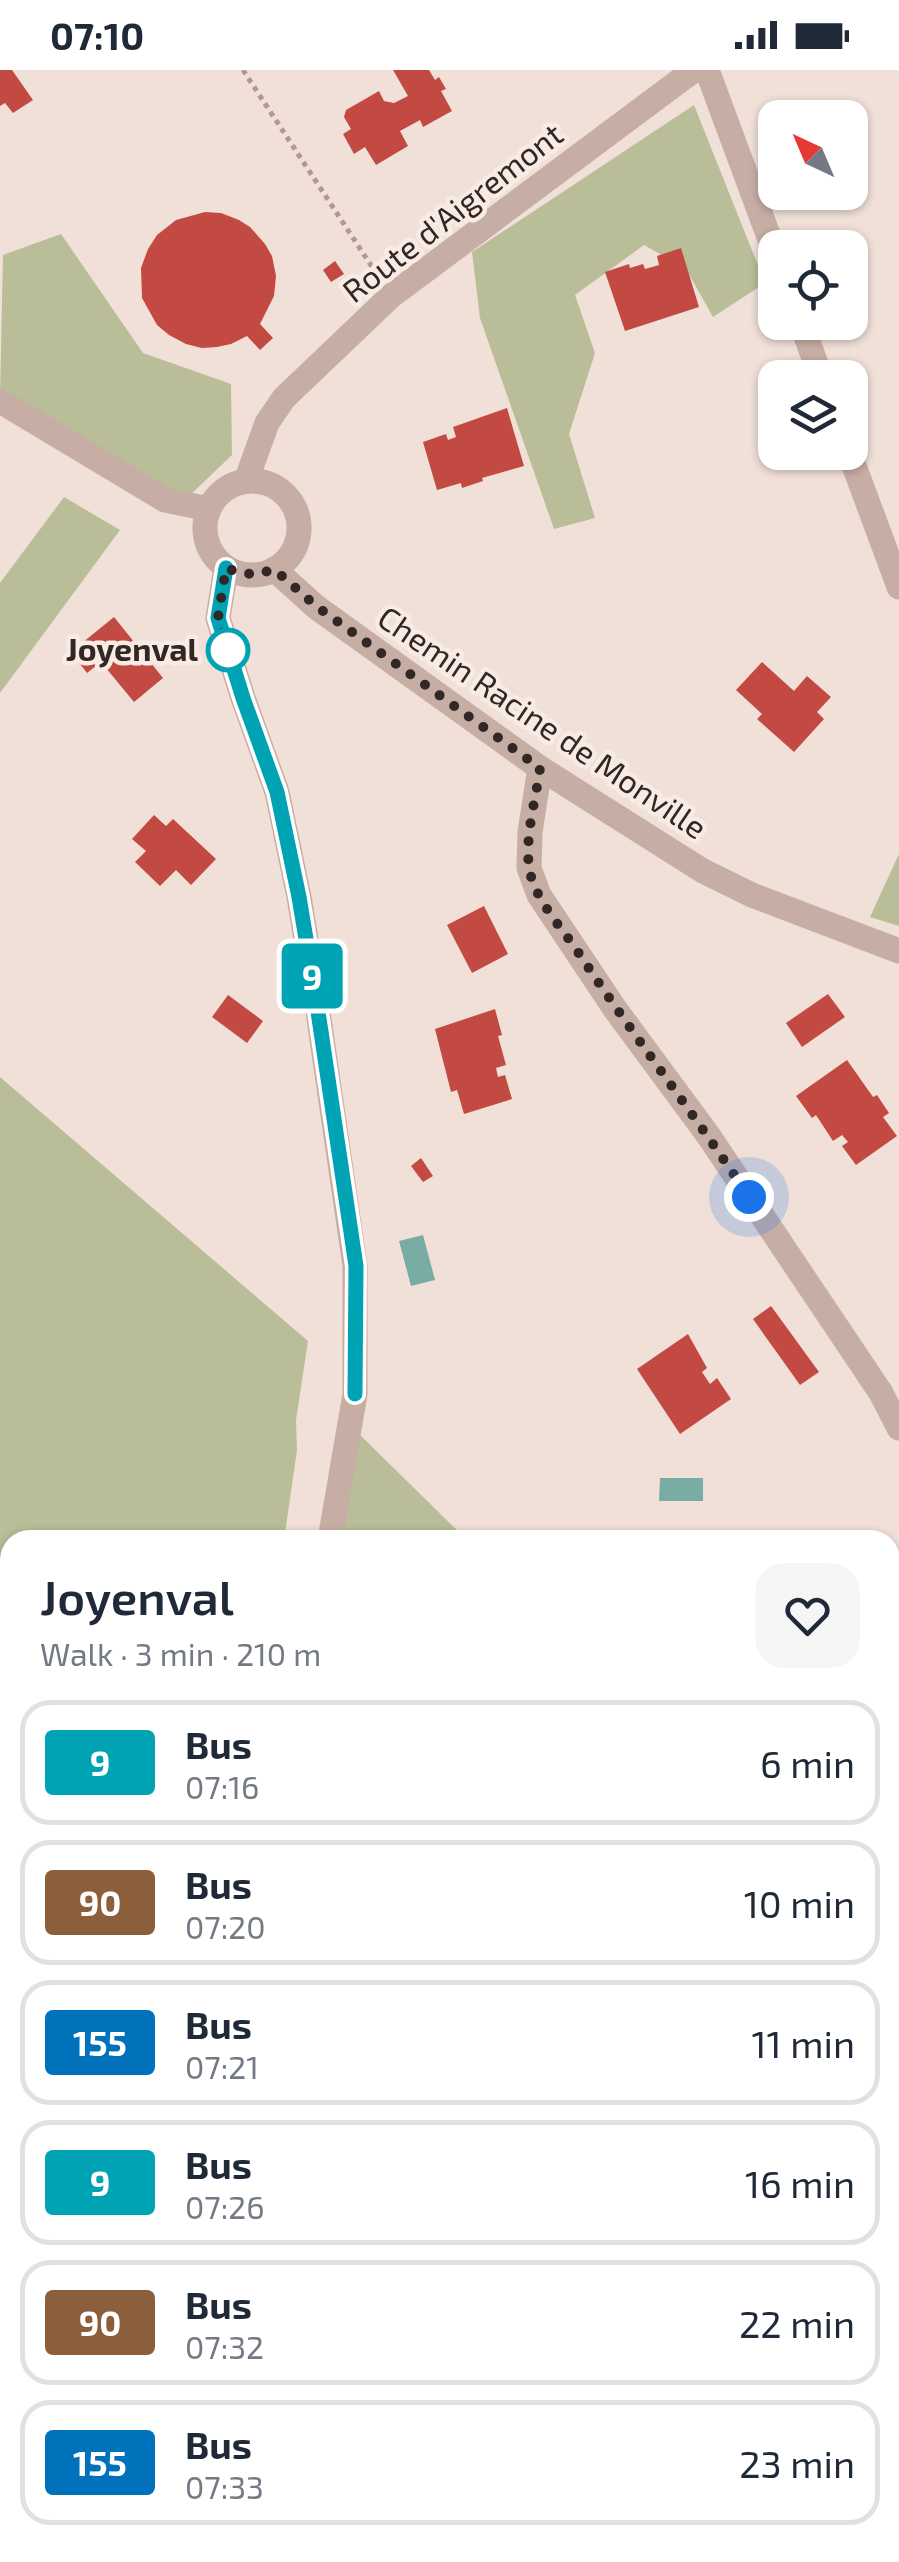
<!DOCTYPE html>
<meta charset="utf-8">
<style>
:root{--surface:#fff;--page:#f6f6f7;--text:#1f2937;--muted:#747a83;--line:#e0e1e3}
body{margin:0;font-family:"Exo 2",sans-serif;background:var(--page);color:var(--text);height:100vh;display:flex;flex-direction:column;font-size:38px;white-space:nowrap}
*{box-sizing:border-box;margin:0}
p{font-size:32px;color:var(--muted)}
.icon{flex:none;width:55px;height:55px;fill:none;stroke:currentColor;stroke-width:2;stroke-linecap:round;stroke-linejoin:round}
.map{position:relative;flex:1;overflow:hidden}
.side{position:absolute;left:0px;top:1460px;width:900px;height:1032px;display:flex;flex-direction:column;background:var(--surface);border-radius:30px 30px 0 0;box-shadow:0 2px 8px #0004}
.side>*{flex:none}
.badge{padding:0 20px;border-radius:8px;font-size:35px;line-height:65px}
.needle{width:65px;rotate:316deg}
.tools{position:absolute;left:758px;top:30px;display:grid;gap:20px}
.tools a{display:grid;place-items:center;width:110px;height:110px;border-radius:20px;background:var(--surface);box-shadow:0 2px 8px #0004;font-size:50px}
.you{position:absolute;width:50px;height:50px;margin:-25px;border:8px solid #fff;border-radius:50%;background:#1a73e8;box-shadow:0 0 0 15px #1a73e833}
.map>.badge{position:absolute;translate:-50% -50%;box-shadow:0 0 0 5px #fff}
.round{display:grid;place-items:center;flex:none;width:105px;height:105px;border-radius:30px;background:var(--page)}
.summary{display:flex;align-items:center;justify-content:space-between;height:170px;padding:0 40px}
h1{font-size:48px;font-weight:600;line-height:75px}
ul{padding:0;list-style:none}
li{display:flex;align-items:center;gap:30px;height:125px;margin:0 20px 15px;padding:0 20px;border:5px solid var(--line);border-radius:30px}
li div{flex:1}
li b{display:block;font-size:38px}
li em{font-style:normal}
li .badge{min-width:110px;font-weight:700;text-align:center}
.status{display:flex;justify-content:space-between;align-items:center;height:70px;padding:0 50px;background:var(--surface);direction:ltr}
.status svg{height:28px;fill:currentColor}
.map>svg:first-child{display:block}
.green{fill:#b9be99}
.water{fill:#78aca5}
.building{fill:#c34a43}
.lines{fill:none;stroke-linecap:round;stroke-linejoin:round}
.path{stroke:#b3988f;stroke-width:5;stroke-dasharray:5 5;stroke-linecap:butt}
.minor{stroke:#c7aea5;stroke-width:25}
.line-casing{stroke:#fff;stroke-width:22}
.line{stroke:#00a3b4;stroke-width:15}
.walk{stroke:#332726;stroke-width:10;stroke-dasharray:0 18}
.stop-dot{fill:#fff;stroke:#00a3b4;stroke-width:5}
.labels{text-anchor:middle;stroke-width:9;stroke-linejoin:round;paint-order:stroke}
.street-label{font-size:32px;fill:#332726;stroke:#f8ebe4}
.stop-label{font-size:32px;font-weight:bold;fill:#332726;stroke:#f8ebe4;text-anchor:end}
</style>
<div class="status"><b>07:10</b><svg viewBox="0 0 49 12"><path d="M0 12V9h3v3zM5 12V6h3v6zM10 12V3h3v9zM15 12V0h3v12zM26 1h20v11H26zM47 4h2v5h-2z"/></svg></div>
<div class="map">
<svg width="899" height="2492" viewBox="0 0 899 2492">
<rect width="100%" height="100%" fill="#f0e0d8"/>
<!-- green -->
<g class="green">
<polygon points="694,35 765,213 713,247 686,199 644,175 575,225 595,283 569,364 595,448 554,459 480,248 472,182"/>
<polygon points="61,164 143,283 231,314 232,385 185,430 0,327 3,185"/>
<polygon points="64,427 120,460 0,623 0,513"/>
<polygon points="899,784 899,856 870,847"/>
<polygon points="0,1007 308,1271 296,1350 297,1380 284,1470 10,1470 10,1864 0,1875"/>
<polygon points="357,1362 467,1470 331,1470"/>
<polygon points="899,2195 899,2492 410,2492 426,2482 890,2482 890,2200"/>
<polygon points="10,2293 10,2482 93,2483 80,2492 0,2492 0,2301"/>
</g>
<!-- water -->
<g class="water">
<polygon points="423,1165 435,1210 411,1216 399,1171"/>
<polygon points="660,1408 703,1408 703,1431 659,1431"/>
</g>
<!-- building -->
<g class="building">
<polygon points="0,0 12,0 33,30 13,43 5,33 0,36"/>
<polygon points="393,0 429,0 435,10 439,7 446,19 441,21 452,41 423,57 420,50 400,61 408,76 376,95 365,77 354,84 343,64 351,59 344,47 346,40 379,21 384,31 394,33 408,26"/>
<polygon points="205,142 221,143 239,150 250,157 265,174 272,186 276,206 274,226 260,254 273,268 260,280 247,266 231,274 217,277 202,278 186,274 169,265 157,255 142,228 141,198 148,179 157,165 176,150"/>
<polygon points="681,178 699,237 625,261 605,202 629,194 630,198 643,194 645,199 659,195 657,186"/>
<polygon points="335,191 344,204 331,212 323,200"/>
<polygon points="507,338 524,396 482,408 483,411 462,418 461,413 437,420 423,372 446,364 448,370 456,367 453,357"/>
<polygon points="114,547 163,608 134,632 101,592 87,603 71,582"/>
<polygon points="762,592 794,621 807,606 831,627 817,642 824,649 794,682 757,649 762,644 736,620"/>
<polygon points="154,745 166,756 173,749 216,789 191,815 176,800 160,816 135,792 146,781 132,769"/>
<polygon points="484,836 508,884 472,903 447,855"/>
<polygon points="828,924 845,947 802,977 786,953"/>
<polygon points="228,925 263,951 247,973 212,947"/>
<polygon points="495,939 502,965 498,966 506,995 496,998 498,1007 505,1005 512,1029 464,1044 457,1020 451,1022 435,959"/>
<polygon points="847,990 873,1027 877,1025 889,1043 883,1047 897,1066 856,1095 842,1076 848,1072 842,1065 833,1071 816,1045 812,1048 796,1026"/>
<polygon points="421,1088 433,1106 423,1112 411,1096"/>
<polygon points="771,1236 819,1302 800,1315 753,1249"/>
<polygon points="688,1264 707,1298 702,1302 710,1314 717,1308 731,1329 680,1364 637,1299"/>
</g>
<g class="lines">
<!-- path -->
<g class="path">
<polyline points="243,0 376,203"/>
<polyline points="0,2025 10,2038"/>
<polyline points="338,2482 343,2492"/>
</g>
<!-- minor -->
<g class="minor">
<polyline points="707,0 775,183"/>
<polyline points="801,252 821,308"/>
<polyline points="0,331 165,430 209,439"/>
<polyline points="849,382 899,517"/>
<polyline points="246,411 267,353 284,328 391,226 694,0"/>
<circle cx="252" cy="458" r="47"/>
<polyline points="226,498 218,548 243,628 277,722 299,827 317,935 355,1196 355,1324 330,1470"/>
<polyline points="274,499 316,537 540,698 703,801 752,825 899,881"/>
<polyline points="540,698 530,762 529,798 539,825 615,939 708,1065 881,1323 899,1358"/>
<polyline points="0,1933 10,1922"/>
</g>
</g>
<g class="lines">
<!-- line casing -->
<g class="line-casing">
<polyline id="line" points="226,498 218,548 243,628 277,722 299,827 317,935 356,1196 355,1324"/>
</g>
<!-- line -->
<use href="#line" class="line"/>
<!-- walk -->
<path class="walk" d="M228 580 218 548 226 498C244 505 256 506 274 499L316 536 540 698C536 729 525 764 529 797 533 827 561 857 578 882 633 965 694 1044 749 1127"/>
</g>
<!-- markers -->
<circle class="stop-dot" cx="228" cy="580" r="20"/>
<g class="labels">
<!-- street labels -->
<g class="street-label">
<text transform="translate(453 143) rotate(-38)" y="11">Route d'Aigremont</text>
<text transform="translate(542 653) rotate(34)" y="11">Chemin Racine de Monville</text>
</g>
<!-- stop labels -->
<g class="stop-label">
<text x="198" y="591">Joyenval</text>
</g>
</g>
</svg>
<div class="tools">
<a><svg class="needle" viewBox="-14 -14 28 28"><path d="M0-13l5 13h-10z" fill="#e53935"/><path d="M0 13l5-13h-10z" fill="#747a83"/></svg></a>
<a><svg class="icon" aria-label="locate" viewBox="0 0 24 24"><circle cx="12" cy="12" r="6"/><path d="M12 2v4M12 18v4M2 12h4M18 12h4"/></svg></a>
<a><svg class="icon" aria-label="layers" viewBox="0 0 24 24"><path d="M12 4l9 5-9 5-9-5zM3 14l9 5 9-5"/></svg></a>
</div>
<div class="you" style="left:749px;top:1127px"></div>
<b class="badge" style="left:312px;top:906px;background:#00a3b4;color:#fff">9</b>
<section class="side">
<div class="summary"><div><h1>Joyenval</h1><p>Walk · 3 min · 210 m</p></div><a class="round"><svg class="icon" aria-label="heart" viewBox="0 0 24 24"><path d="M12 20l-8-8c-3-5 5-10 8-4 3-6 11-1 8 4z"/></svg></a></div>
<ul>
<li><span class="badge" style="background:#00a3b4;color:#fff">9</span><div><b>Bus</b><p>07:16</p></div><em>6 min</em></li>
<li><span class="badge" style="background:#8b5e3c;color:#fff">90</span><div><b>Bus</b><p>07:20</p></div><em>10 min</em></li>
<li><span class="badge" style="background:#0072bc;color:#fff">155</span><div><b>Bus</b><p>07:21</p></div><em>11 min</em></li>
<li><span class="badge" style="background:#00a3b4;color:#fff">9</span><div><b>Bus</b><p>07:26</p></div><em>16 min</em></li>
<li><span class="badge" style="background:#8b5e3c;color:#fff">90</span><div><b>Bus</b><p>07:32</p></div><em>22 min</em></li>
<li><span class="badge" style="background:#0072bc;color:#fff">155</span><div><b>Bus</b><p>07:33</p></div><em>23 min</em></li>
</ul>
</section>
</div>
